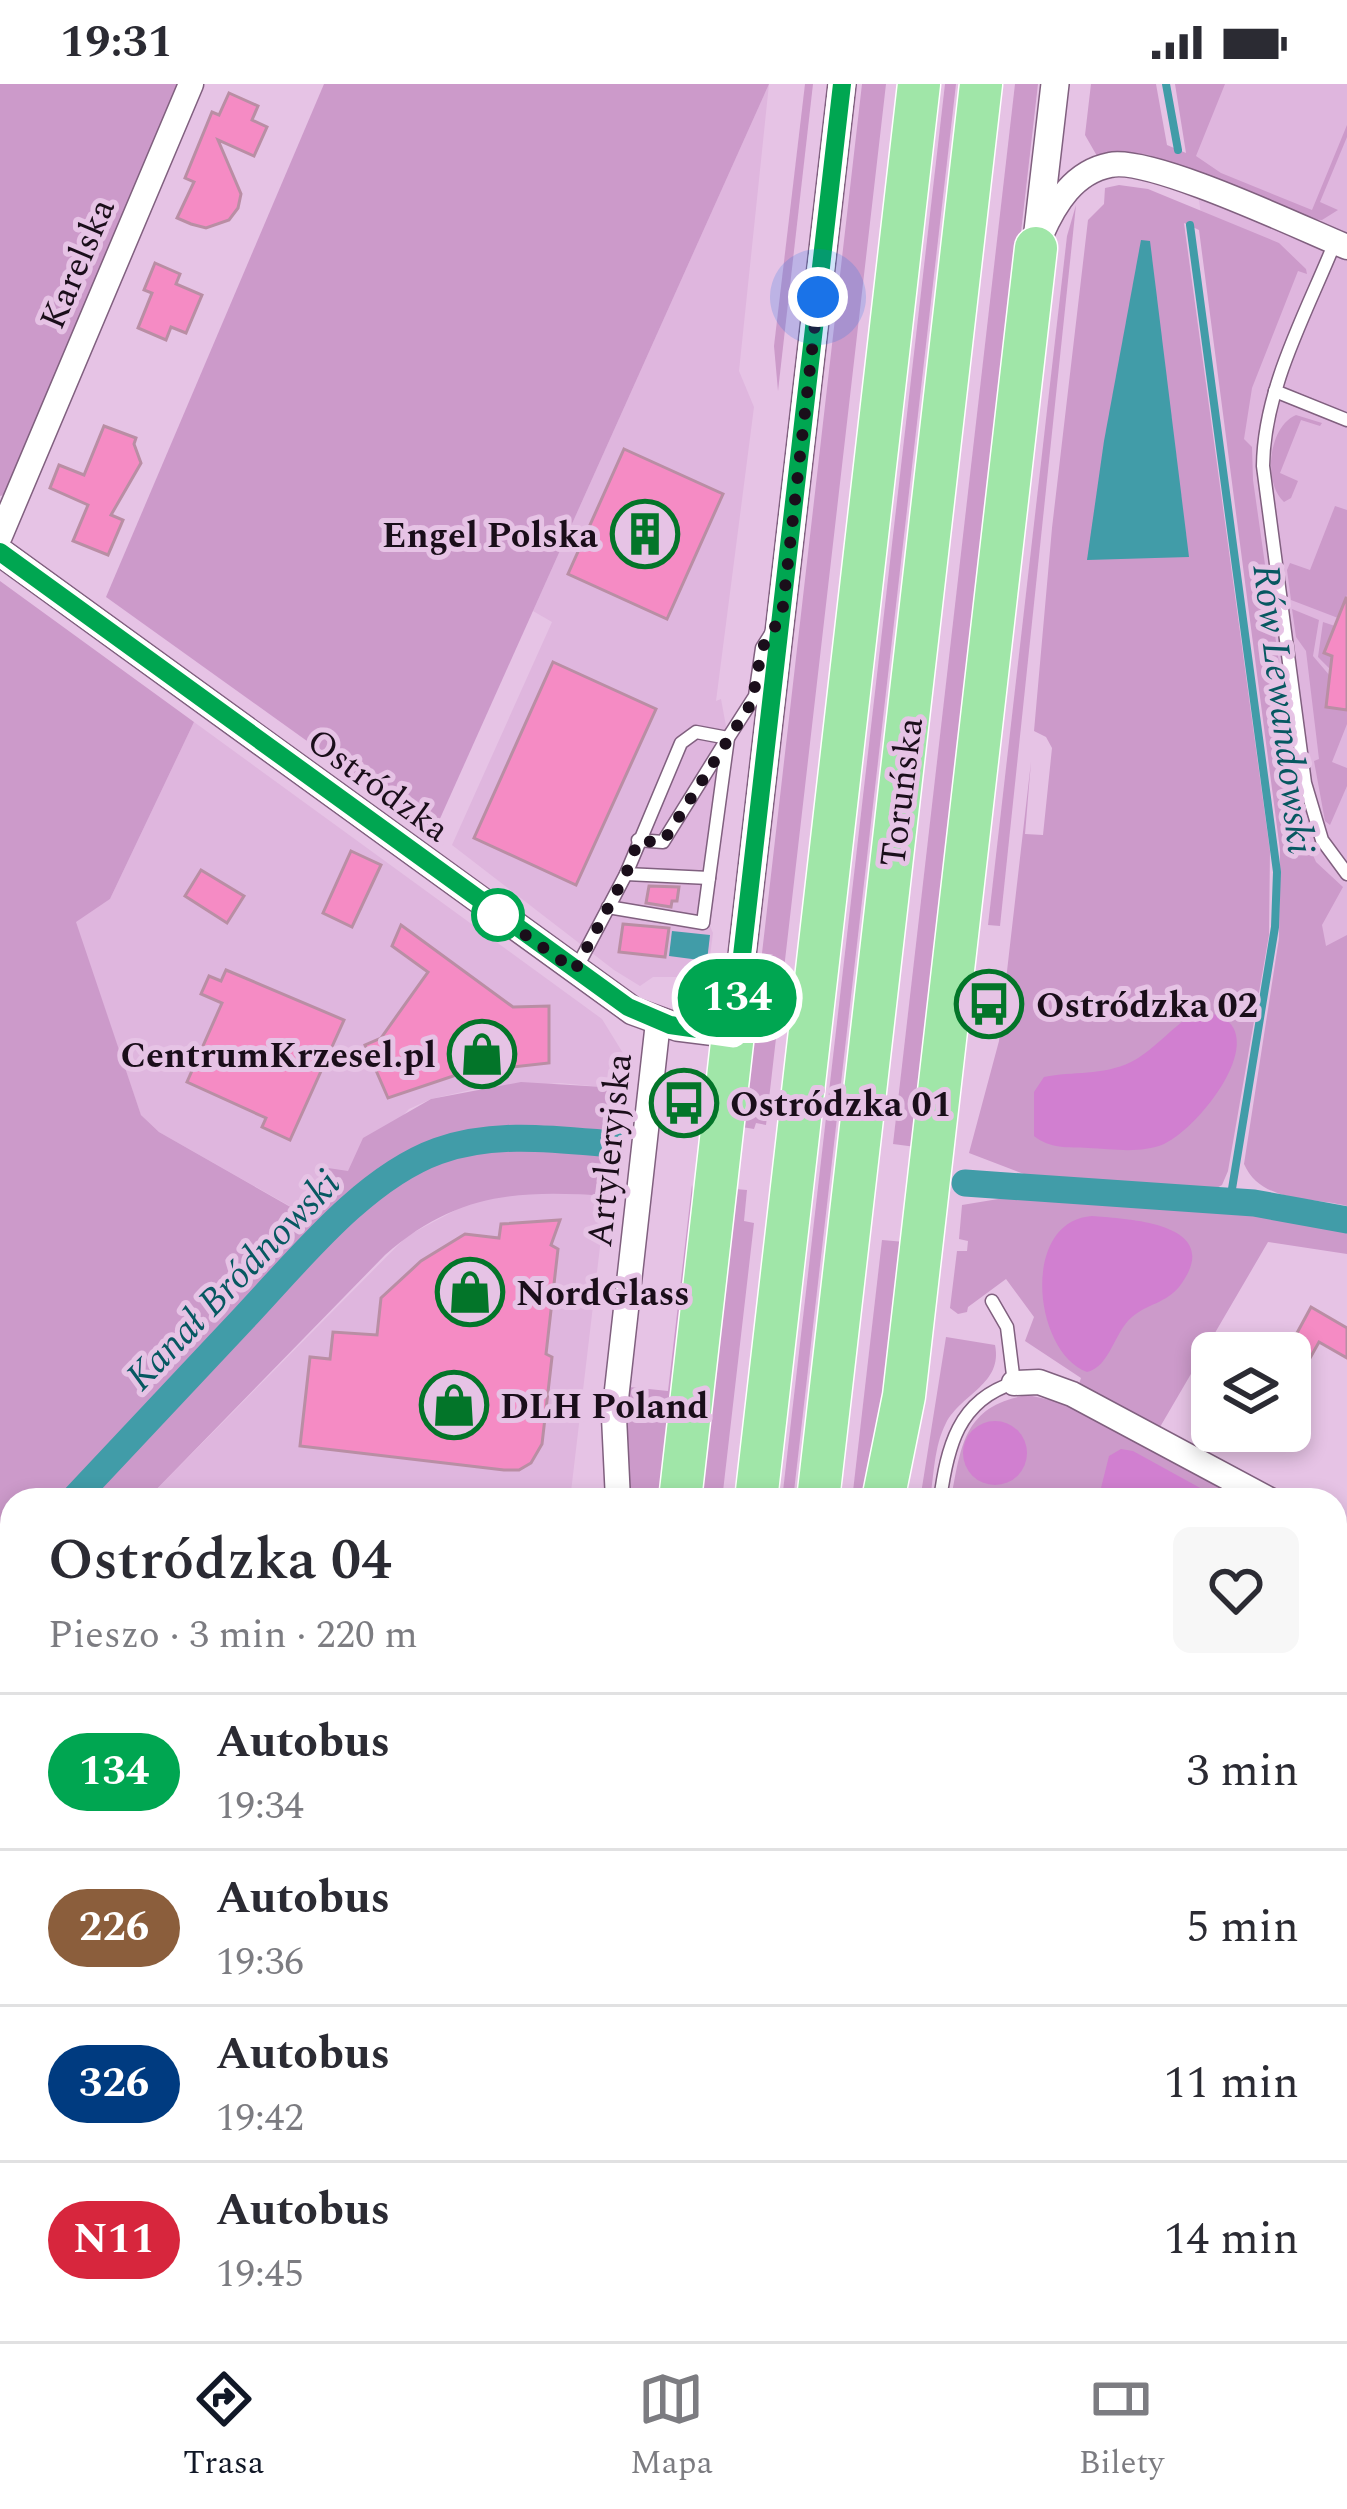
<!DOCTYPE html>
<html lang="pl">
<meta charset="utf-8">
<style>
:root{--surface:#fff;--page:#f7f7f7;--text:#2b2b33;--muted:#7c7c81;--line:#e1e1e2;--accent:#111827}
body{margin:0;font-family:Spectral,serif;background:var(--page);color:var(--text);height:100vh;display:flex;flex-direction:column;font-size:45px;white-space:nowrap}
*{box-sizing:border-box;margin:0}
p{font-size:39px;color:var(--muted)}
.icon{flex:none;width:66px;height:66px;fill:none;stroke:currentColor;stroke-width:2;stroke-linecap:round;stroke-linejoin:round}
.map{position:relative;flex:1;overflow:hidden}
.sheet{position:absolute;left:0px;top:1404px;width:1347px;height:855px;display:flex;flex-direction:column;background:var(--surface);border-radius:36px 36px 0 0;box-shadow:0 6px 18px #0003}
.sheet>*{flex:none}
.badge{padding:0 24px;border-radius:39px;font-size:42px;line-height:78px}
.fabs{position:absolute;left:1191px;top:1248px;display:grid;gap:24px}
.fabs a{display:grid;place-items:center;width:120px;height:120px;border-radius:18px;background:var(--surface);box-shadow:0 6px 18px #0003;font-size:60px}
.you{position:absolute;width:60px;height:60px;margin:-30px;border:9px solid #fff;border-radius:50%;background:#1a73e8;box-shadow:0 0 0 18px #1a73e833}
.map>.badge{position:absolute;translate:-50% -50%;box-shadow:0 0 0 6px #fff}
.round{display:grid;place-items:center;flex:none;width:126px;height:126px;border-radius:18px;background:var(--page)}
.headline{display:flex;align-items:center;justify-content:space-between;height:204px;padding:0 48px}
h1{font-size:57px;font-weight:600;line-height:90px}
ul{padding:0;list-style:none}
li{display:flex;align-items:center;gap:36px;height:156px;padding:0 48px;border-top:3px solid var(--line)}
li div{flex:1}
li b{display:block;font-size:45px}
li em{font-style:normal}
li .badge{min-width:132px;font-weight:700;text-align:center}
.status{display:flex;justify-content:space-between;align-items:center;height:84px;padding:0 60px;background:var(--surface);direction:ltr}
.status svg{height:33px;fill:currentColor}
.tabs{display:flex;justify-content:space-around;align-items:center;height:168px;border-top:3px solid var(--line);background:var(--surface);font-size:33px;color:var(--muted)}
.tabs a{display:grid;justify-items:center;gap:6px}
.tabs .on{color:var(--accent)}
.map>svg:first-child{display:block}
.built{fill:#dfb6de}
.green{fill:#cc9aca}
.forest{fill:#d17fd0}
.water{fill:#419ca8}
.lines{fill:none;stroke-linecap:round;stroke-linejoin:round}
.stream{stroke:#419ca8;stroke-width:8}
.canal{stroke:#419ca8;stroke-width:27}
.building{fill:#f58bc4;stroke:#b98ea4;stroke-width:3}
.service-casing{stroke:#80607f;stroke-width:15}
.minor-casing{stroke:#80607f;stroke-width:27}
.tertiary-casing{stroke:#80607f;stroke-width:30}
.motorway-casing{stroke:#fff;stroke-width:45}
.service{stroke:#fff;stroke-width:12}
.minor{stroke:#fff;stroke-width:24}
.tertiary{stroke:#fff;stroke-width:27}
.motorway{stroke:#a0e6a8;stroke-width:42}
.line-casing{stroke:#fff;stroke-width:27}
.line{stroke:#00a651;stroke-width:18}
.walk{stroke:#1a0e1a;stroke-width:12;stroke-dasharray:0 21.6}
.stop-dot{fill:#fff;stroke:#00a651;stroke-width:6}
.labels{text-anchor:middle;stroke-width:10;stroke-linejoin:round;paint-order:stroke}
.street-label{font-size:36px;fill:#1a0e1a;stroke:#e6c3e5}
.poi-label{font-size:36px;font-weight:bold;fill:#1a0e1a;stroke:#e6c3e5;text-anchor:start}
.water-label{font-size:39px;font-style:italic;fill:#075861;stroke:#e6c3e5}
</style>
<div class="status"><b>19:31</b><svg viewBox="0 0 49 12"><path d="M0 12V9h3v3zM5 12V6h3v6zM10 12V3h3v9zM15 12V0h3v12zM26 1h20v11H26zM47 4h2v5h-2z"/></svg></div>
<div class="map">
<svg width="1347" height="2257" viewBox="0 0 1347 2257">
<rect width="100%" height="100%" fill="#e6c3e5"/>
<!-- built -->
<g class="built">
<polygon points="769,0 739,287 754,323 716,617 721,615 732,675 710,842 713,849 709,880 699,888 685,893 653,893 640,902 614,886 452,761 552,538 533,527"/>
<polygon points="1181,0 1347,0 1347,1017 1312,850"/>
<polygon points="194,638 602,935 626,974 624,1005 560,999 475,1005 431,1015 409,1025 309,1133 159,1048 141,1031 75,838 110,815"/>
<polygon points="547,1108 606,1112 570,1416 324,1416 245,1412 216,1416 146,1416 407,1152 467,1120 505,1111"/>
<polygon points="12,2247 133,2247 130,2257 8,2257"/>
<polygon points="166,2247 266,2247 262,2257 163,2257"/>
</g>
<!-- green -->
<g class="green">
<polygon points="0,0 184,0 10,409 0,412"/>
<polygon points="324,0 769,0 434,748 106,513"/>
<polygon points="805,0 813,0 778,307 774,262"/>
<polygon points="862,0 886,0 766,1041 756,1039 754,1045 742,1043"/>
<polygon points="945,0 956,0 793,1416 782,1416"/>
<polygon points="1015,0 1038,0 916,1063 893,1060"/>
<polygon points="1091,0 1156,0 1167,61 1186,69 1175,0 1225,0 1196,72 1221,89 1312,126 1347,41 1347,53 1320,118 1338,126 1322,136 1308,135 1149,71 1125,68 1097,72 1085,51"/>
<path d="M1119 101 1148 105 1279 159 1306 185 1307 190 1298 187 1252 304 1244 355 1252 363 1253 396 1303 748 1316 778 1343 803 1322 841 1326 862 1347 851V1122C1311 1113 1261 1119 1244 1080L1279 854 1280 766 1199 146 1184 139 1270 767 1269 851 1228 1087 1222 1101 1206 1110 1032 1093 969 1069 999 957 1031 678 1025 750 1043 751 1052 664 1046 653 1034 647 1052 444 1088 136 1104 120 1105 104Z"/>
<polygon points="1076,121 1000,842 988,841 1067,152"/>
<path d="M1296 331 1322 339 1320 342 1301 336 1280 389 1298 397 1291 414 1284 418C1263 399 1268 343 1296 331Z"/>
<polygon points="1335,422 1347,426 1347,511 1338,534 1291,516 1287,486 1290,479 1310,486"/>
<path d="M0 497 194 638 110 815 76 838 141 1031 159 1048 308 1133 328 1084 348 1087 363 1054 431 1015 521 998 619 1004 606 1112C517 1106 456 1109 385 1171L146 1416H12V1512L0 1524Z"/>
<polygon points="1292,525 1319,536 1313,572 1330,592 1327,623 1343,625 1332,587 1318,573 1323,538 1335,542 1324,569 1347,578 1347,640 1332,678 1347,684 1347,702 1330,741 1325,737 1314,677 1319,675 1306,567 1296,553"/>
<polygon points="692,1101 697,1138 666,1416 628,1416 625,1339 629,1303 668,1307"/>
<polygon points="735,1105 747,1106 744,1137 754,1139 722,1416 699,1416"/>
<polygon points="1022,1111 1284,1130 1347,1146 1347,1170 1268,1158 1160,1343 1079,1300 1081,1294 1025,1257 1034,1233 1006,1195 968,1223 967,1228 958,1230 950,1224 957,1167 967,1167 968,1157 959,1155 962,1121"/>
<polygon points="882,1156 905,1158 870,1416 852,1416"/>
<path d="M946 1253 995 1261C1003 1300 962 1309 946 1339 934 1362 934 1391 930 1416H920Z"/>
<path d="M1028 1311 1063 1319 1221 1403 1199 1416H951C961 1361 964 1321 1028 1311Z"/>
<polygon points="12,1689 12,2247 8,2257 0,2257 0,1716"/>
<polygon points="268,2247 379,2247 378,2257 265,2257"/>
<polygon points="852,2247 1152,2247 1154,2257 851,2257"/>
</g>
<!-- forest -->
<g class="forest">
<path d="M1202 927C1214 930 1228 933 1234 945 1250 980 1193 1047 1164 1060 1140 1070 1113 1065 1088 1064 1068 1063 1050 1065 1034 1052V1008L1044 993C1073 987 1102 992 1131 978 1156 966 1182 931 1202 927Z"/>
<path d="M1092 1132C1129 1135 1228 1139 1179 1203 1166 1219 1147 1220 1132 1233 1114 1248 1110 1283 1087 1288 1033 1268 1020 1137 1092 1132Z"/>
<circle cx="995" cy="1369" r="32"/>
<polygon points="1121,1365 1133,1367 1222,1416 1098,1416 1109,1372"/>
</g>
<!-- water -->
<g class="water">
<polygon points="1141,156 1150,157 1189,473 1087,476 1104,357"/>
<polygon points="672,847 710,851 707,877 669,872"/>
</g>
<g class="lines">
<!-- stream -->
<g class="stream">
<polyline points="1166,0 1178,66"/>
<polyline points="1190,141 1277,788 1275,843 1230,1117"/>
</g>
<!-- canal -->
<g class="canal">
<polyline points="965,1099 1254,1119 1347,1136"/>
<path d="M73 1416C130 1355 187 1295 244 1234 297 1178 363 1094 438 1067 494 1047 554 1055 612 1060"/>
<polyline points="0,1494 12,1481"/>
</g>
</g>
<!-- building -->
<g class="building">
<polygon points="229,9 258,22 252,36 267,43 254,72 218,56 241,110 238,124 229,136 206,144 191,140 177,134 194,98 185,94 212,28 219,31"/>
<polygon points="155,179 180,190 176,200 202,211 186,249 171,243 166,256 138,244 152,209 144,206"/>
<polygon points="104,342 136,354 134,360 141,379 111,431 123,436 108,471 73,457 88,421 50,404 59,381 84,391"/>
<polygon points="624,365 723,410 667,535 568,490"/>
<polygon points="1346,514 1347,514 1347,626 1326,623 1332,572 1324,569"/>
<polygon points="553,578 656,625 576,801 474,754"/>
<polygon points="351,767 381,781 352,843 323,829"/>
<polygon points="201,786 244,812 227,839 185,812"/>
<polygon points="649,802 679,803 677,817 672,817 671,823 646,819"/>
<polygon points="623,840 669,844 665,873 619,868"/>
<polygon points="401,841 513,923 549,922 549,979 465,988 388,1014 365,961 381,954 428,888 392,862"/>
<polygon points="226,886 344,936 290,1056 262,1043 266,1034 187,998 222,919 201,910 209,892 221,897"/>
<polygon points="560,1136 551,1161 558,1165 546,1270 552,1273 542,1360 531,1379 519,1386 504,1386 300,1362 310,1273 330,1275 333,1248 377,1251 381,1214 421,1177 465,1150 499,1154 501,1140"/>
<polygon points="1311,1223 1347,1244 1347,1274 1319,1258 1290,1310 1290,1262"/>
</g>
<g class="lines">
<!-- service casing -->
<g class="service-casing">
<g id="service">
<path d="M1335 158C1306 230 1264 304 1263 382L1305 699 1322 756 1347 790"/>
<polyline points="1275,307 1347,336"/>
<polyline points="638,756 663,758 724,660"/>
<polyline points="626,790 709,794 728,654"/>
<polyline points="608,823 703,839 709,794"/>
<polyline points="576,885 626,790 681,659 696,648 728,654 755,612 762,564 772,548"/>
<path d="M940 1416C947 1364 958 1316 1014 1299L1007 1243 992 1217"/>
<polyline points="1335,1687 1347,1671"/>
<polyline points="1335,1775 1347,1784"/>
<polyline points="841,2257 842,2247"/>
</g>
</g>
<!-- minor casing -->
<g class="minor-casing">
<g id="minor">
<path d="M1041 151C1055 119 1074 88 1110 81 1150 72 1301 144 1347 163"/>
<polyline points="0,452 191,0"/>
<polyline points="1014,1299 1039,1298 1072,1310 1270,1416"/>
<polyline points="618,1416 614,1333 658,938"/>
<polyline points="1335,1452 1347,1458"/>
<polyline points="559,2247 582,2257"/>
<polyline points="149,2257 152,2247"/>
</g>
</g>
<!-- tertiary casing -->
<g class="tertiary-casing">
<g id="tertiary">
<polyline points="1036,164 1055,0"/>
<polyline points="0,468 633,927 677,943 733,950 842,0"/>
</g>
</g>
<!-- motorway casing -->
<g class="motorway-casing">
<g id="motorway">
<polyline points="680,1416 733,950"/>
<polyline points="756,1416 919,0"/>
<polyline points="818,1416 981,0"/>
<polyline points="883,1416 904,1312 1036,164"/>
<polyline points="659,2257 660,2247"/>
<polyline points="721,2257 722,2247"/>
</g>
</g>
<!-- service -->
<use href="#service" class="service"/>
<!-- minor -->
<use href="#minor" class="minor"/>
<!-- tertiary -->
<use href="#tertiary" class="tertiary"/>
<!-- motorway -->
<use href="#motorway" class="motorway"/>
</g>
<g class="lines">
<!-- line casing -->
<g class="line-casing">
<polyline id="line" points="0,468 628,923 670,941 733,950 842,0"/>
</g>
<!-- line -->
<use href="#line" class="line"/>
<!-- walk -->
<polyline class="walk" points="498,831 494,829 575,886 626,790 638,757 663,758 752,618 762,564 782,531 818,213"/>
</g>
<!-- icons -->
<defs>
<g id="building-ring" transform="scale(3.45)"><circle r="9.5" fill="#e6c3e5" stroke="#037529" stroke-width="1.5"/><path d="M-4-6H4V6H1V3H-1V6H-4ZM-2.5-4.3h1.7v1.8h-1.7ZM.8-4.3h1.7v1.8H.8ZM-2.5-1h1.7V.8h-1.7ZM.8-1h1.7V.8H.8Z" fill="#037529"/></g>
<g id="bus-ring" transform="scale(3.45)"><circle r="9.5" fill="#e6c3e5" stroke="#037529" stroke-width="1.5"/><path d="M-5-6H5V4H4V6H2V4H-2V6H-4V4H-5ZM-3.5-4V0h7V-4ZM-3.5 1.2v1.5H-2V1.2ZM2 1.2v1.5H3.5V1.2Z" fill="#037529"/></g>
<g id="shop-ring" transform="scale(3.45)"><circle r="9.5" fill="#e6c3e5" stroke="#037529" stroke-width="1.5"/><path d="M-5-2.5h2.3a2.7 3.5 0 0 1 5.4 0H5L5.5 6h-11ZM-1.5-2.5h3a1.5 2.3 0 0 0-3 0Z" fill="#037529"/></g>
</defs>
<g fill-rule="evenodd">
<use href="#building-ring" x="645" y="450"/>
<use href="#bus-ring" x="989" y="920"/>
<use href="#shop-ring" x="482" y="970"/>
<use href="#bus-ring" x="684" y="1019"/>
<use href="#shop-ring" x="470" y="1208"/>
<use href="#shop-ring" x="454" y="1321"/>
</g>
<!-- markers -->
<circle class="stop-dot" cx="498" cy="831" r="24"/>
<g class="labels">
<!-- street labels -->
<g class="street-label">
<text transform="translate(76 179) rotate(-67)" y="13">Karelska</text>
<text transform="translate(379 700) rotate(36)" y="13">Ostródzka</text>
<text transform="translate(900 708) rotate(-83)" y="13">Toruńska</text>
<text transform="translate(608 1066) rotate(-84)" y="13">Artyleryjska</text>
</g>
<!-- poi labels -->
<g class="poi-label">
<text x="598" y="463" text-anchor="end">Engel Polska</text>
<text x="1036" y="933">Ostródzka 02</text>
<text x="436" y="983" text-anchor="end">CentrumKrzesel.pl</text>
<text x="730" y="1032">Ostródzka 01</text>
<text x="516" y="1221">NordGlass</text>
<text x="500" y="1334">DLH Poland</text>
</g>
<!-- water labels -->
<g class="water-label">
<text transform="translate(1285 625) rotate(83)" y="14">Rów Lewandowski</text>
<text transform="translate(232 1195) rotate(-46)" y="14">Kanał Bródnowski</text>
</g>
</g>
</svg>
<div class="fabs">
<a><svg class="icon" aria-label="layers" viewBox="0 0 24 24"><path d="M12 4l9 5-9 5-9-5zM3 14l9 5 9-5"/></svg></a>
</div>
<div class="you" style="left:818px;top:213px"></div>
<b class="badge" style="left:737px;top:914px;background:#00a651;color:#fff">134</b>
<section class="sheet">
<div class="headline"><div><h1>Ostródzka 04</h1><p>Pieszo · 3 min · 220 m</p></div><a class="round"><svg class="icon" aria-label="heart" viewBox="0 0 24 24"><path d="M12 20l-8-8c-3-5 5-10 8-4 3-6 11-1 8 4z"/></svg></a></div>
<ul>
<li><span class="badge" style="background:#00a651;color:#fff">134</span><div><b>Autobus</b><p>19:34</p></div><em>3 min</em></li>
<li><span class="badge" style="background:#8b5e3c;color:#fff">226</span><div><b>Autobus</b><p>19:36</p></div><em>5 min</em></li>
<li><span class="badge" style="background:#003b80;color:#fff">326</span><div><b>Autobus</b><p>19:42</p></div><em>11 min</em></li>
<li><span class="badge" style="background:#d7263d;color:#fff">N11</span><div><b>Autobus</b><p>19:45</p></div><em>14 min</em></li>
</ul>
</section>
</div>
<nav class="tabs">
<a class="on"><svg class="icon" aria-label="directions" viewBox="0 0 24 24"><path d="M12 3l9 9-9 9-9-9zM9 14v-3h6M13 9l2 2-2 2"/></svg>Trasa</a>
<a><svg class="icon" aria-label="map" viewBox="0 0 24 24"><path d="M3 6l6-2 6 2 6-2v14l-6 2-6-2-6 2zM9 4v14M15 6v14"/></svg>Mapa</a>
<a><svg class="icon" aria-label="tickets" viewBox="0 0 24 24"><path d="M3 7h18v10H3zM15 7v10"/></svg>Bilety</a>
</nav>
